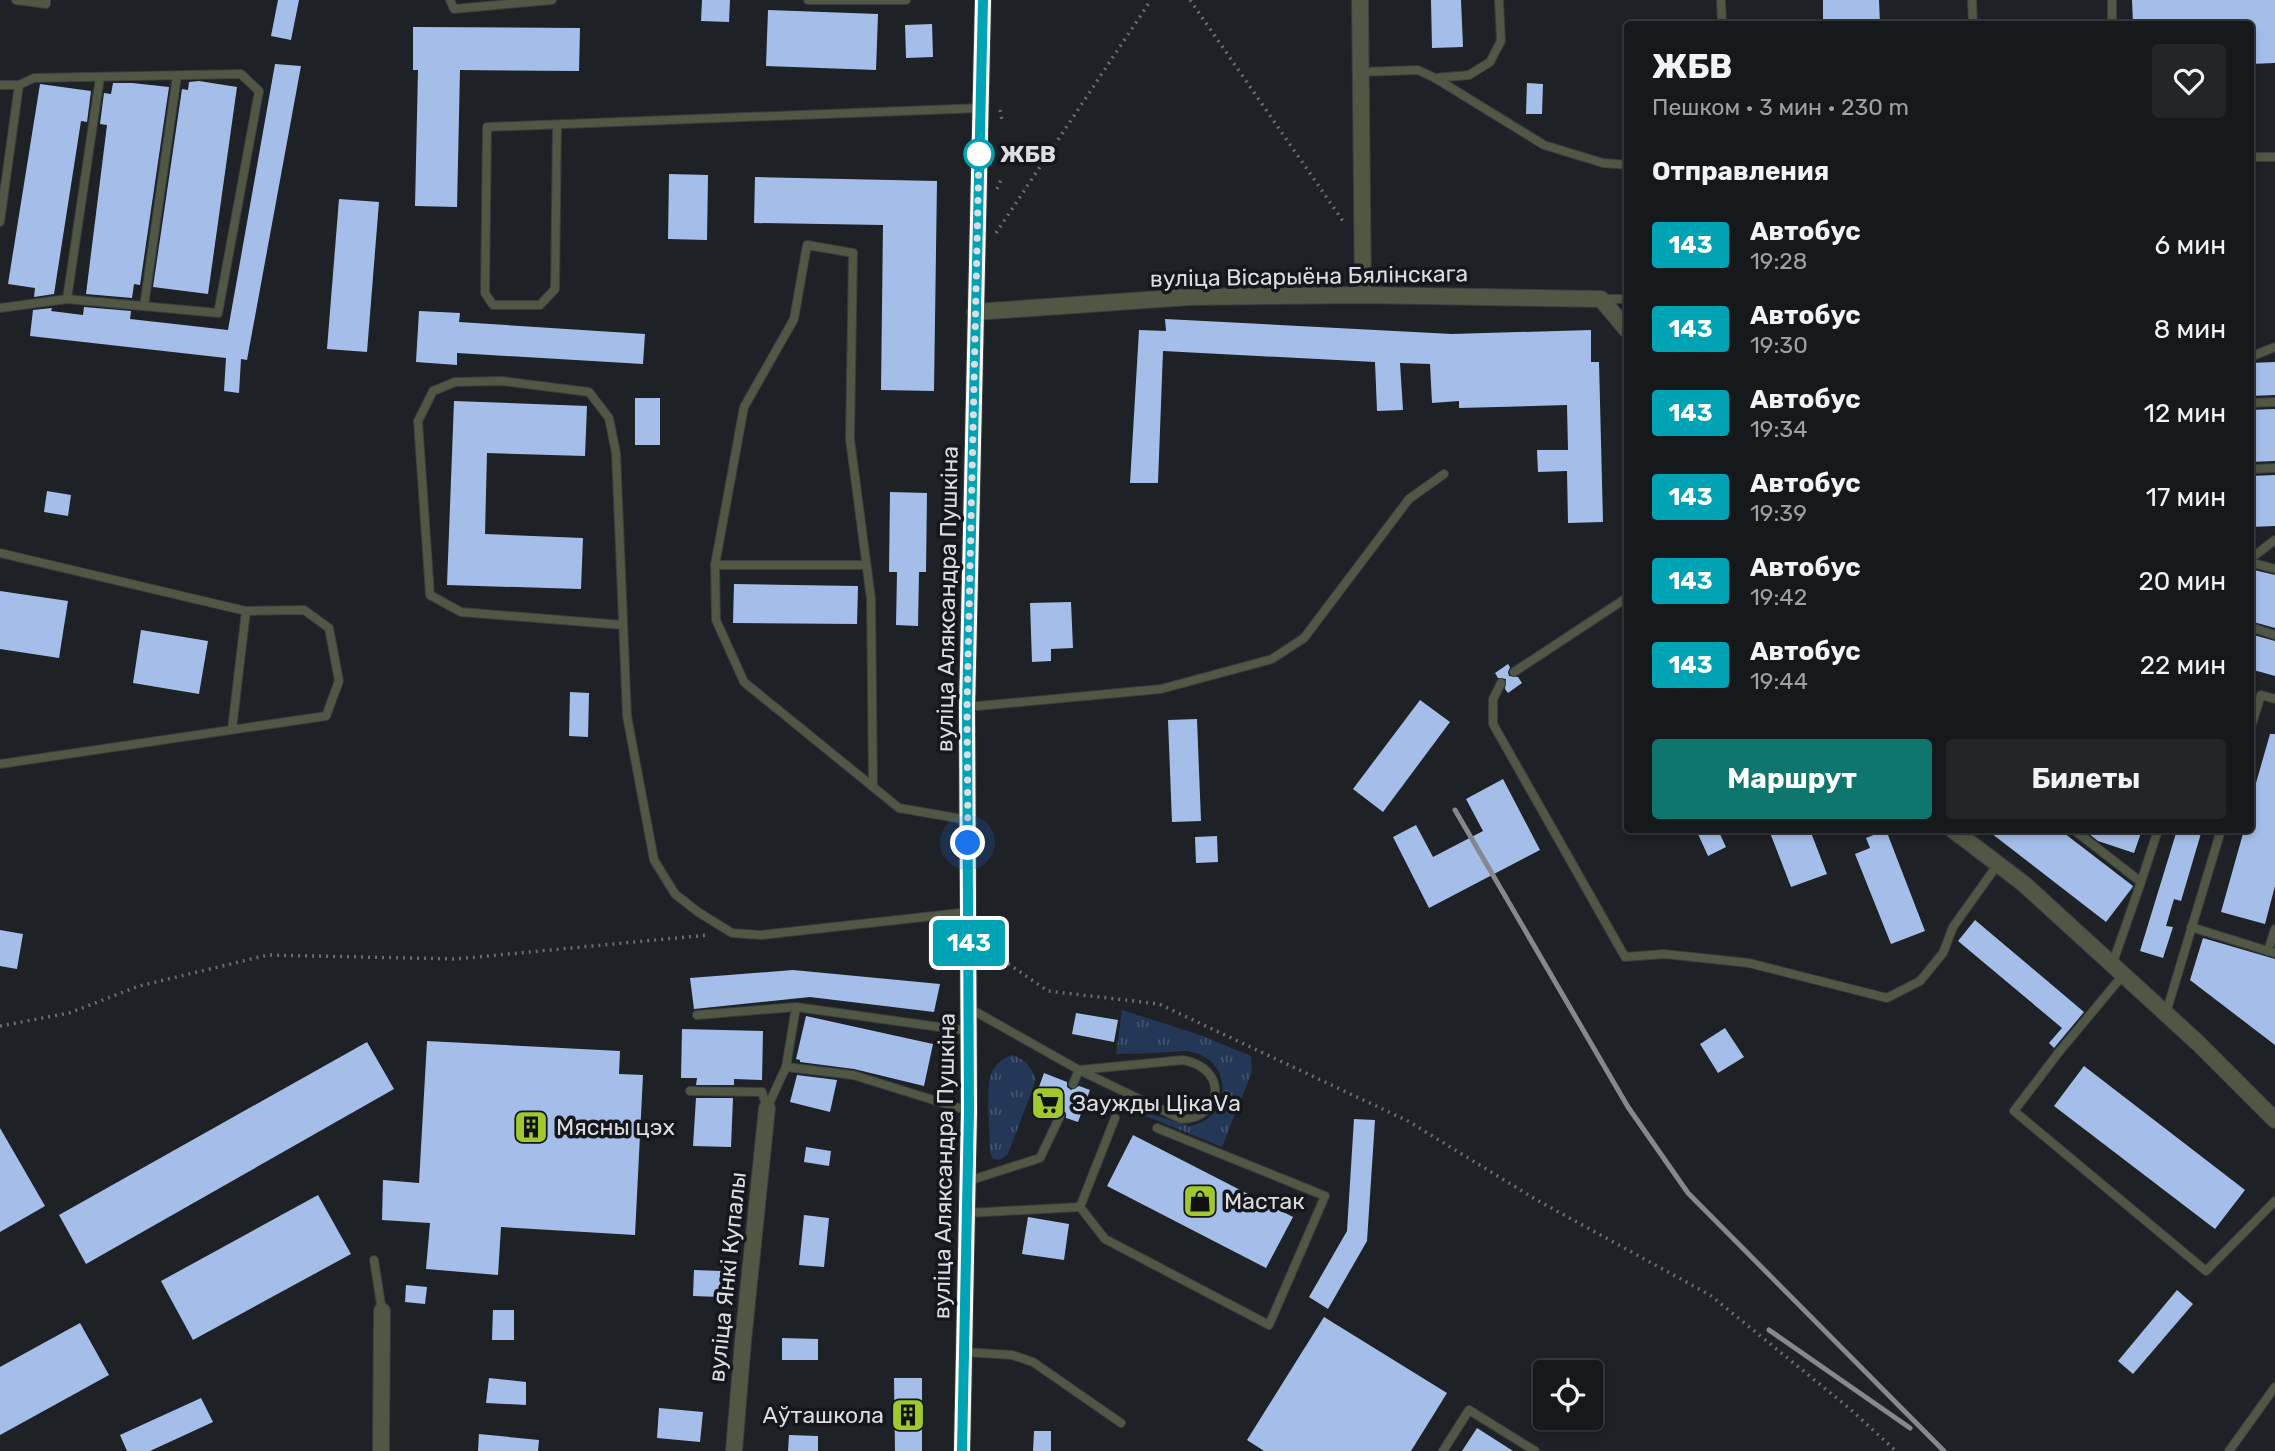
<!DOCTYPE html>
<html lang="ru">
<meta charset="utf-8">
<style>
:root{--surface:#16191c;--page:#232629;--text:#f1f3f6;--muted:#9ea0a3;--line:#35383b;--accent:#0f766e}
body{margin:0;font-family:Rubik,sans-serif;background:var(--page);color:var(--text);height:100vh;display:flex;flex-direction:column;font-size:26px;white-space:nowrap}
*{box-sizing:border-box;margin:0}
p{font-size:23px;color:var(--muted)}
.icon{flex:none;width:38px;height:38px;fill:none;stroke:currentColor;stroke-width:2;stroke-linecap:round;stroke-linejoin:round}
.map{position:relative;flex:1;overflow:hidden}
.sheet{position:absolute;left:1624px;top:21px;width:630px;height:812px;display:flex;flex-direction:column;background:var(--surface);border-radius:7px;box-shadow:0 4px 10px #0003,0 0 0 2px var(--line)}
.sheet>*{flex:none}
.badge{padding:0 14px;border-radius:5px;font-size:24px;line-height:46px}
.tools{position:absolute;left:1533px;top:1360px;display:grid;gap:14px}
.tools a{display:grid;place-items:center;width:70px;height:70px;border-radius:7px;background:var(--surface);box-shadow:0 4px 10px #0003,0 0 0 2px var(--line);font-size:35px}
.you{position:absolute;width:35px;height:35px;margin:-18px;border:5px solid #fff;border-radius:50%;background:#1a73e8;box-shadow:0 0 0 10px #1a73e833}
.map>.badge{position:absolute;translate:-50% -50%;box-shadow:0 0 0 4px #fff}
h2{padding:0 28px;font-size:26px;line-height:63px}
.round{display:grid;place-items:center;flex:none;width:74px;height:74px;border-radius:7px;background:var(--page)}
.overview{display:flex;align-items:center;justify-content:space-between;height:119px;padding:0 28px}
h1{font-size:33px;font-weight:700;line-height:52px}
.primary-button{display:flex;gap:14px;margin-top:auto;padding:14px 28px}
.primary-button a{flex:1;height:80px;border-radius:7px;background:var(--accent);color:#fff;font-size:28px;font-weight:700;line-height:80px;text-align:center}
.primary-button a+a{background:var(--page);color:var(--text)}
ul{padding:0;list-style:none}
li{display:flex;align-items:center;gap:21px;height:84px;padding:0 28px}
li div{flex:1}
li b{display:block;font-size:26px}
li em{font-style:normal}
li .badge{min-width:77px;font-weight:700;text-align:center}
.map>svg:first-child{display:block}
.grass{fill:url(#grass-tufts)}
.building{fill:#a5bee9}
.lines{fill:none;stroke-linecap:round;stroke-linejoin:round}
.lane-casing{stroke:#383b40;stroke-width:10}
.street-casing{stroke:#383b40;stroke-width:18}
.path{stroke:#696c70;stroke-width:3.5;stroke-dasharray:2 5;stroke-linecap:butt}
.lane{stroke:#505744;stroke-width:8}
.street{stroke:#505744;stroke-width:16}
.rail{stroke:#85888c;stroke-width:5}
.line-casing{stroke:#fff;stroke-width:16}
.line{stroke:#00a3b4;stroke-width:10}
.walk{stroke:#dbdde0;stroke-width:7;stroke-dasharray:0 12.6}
.stop-dot{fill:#fff;stroke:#00a3b4;stroke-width:3.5}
.labels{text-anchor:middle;stroke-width:7;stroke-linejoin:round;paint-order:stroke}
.stop-label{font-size:23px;font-weight:bold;fill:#dbdde0;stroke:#15171c;text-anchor:start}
.street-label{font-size:23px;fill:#dbdde0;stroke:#15171c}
.poi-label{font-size:23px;fill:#dbdde0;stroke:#15171c;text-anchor:start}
</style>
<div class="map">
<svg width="2275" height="1451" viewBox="0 0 2275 1451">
<defs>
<pattern id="grass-tufts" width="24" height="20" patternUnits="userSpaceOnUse" patternTransform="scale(1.75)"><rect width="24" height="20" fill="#253757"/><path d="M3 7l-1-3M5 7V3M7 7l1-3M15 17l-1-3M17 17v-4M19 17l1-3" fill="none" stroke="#44546f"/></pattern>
</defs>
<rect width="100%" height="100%" fill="#1e2126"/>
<!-- grass -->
<g class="grass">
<path d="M1122 1010 1200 1035 1251 1056 1252 1072 1222 1147 1104 1099 1189 1126C1233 1119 1234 1060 1191 1052 1185 1050 1176 1052 1170 1052 1152 1053 1134 1054 1116 1054Z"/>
<path d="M1013 1055C1026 1060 1031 1067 1036 1080L1008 1154 1000 1160 993 1159 990 1152C990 1133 986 1095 990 1078 992 1067 1002 1057 1013 1055Z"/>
</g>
<!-- building -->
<g class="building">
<polygon points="278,0 299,0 291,40 271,36"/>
<polygon points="702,0 730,0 729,22 701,21"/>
<polygon points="1431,0 1461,0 1463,47 1432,48"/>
<polygon points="1823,0 1879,0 1880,24 1823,24"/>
<polygon points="2132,0 2275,0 2275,63 2250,64 2250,24 2133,24"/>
<polygon points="768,10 878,14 876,70 766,66"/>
<polygon points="932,24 933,57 906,58 905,25"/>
<polygon points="413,27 580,28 579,71 460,70 457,207 415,206 418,70 413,70"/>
<polygon points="275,64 301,66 247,360 241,359 239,393 224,391 226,358 30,336 33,310 52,308 51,311 83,315 84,307 131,311 130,319 228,330"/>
<polygon points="199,81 237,87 208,294 153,287 182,89 188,90 189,82"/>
<polygon points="113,83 132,83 169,87 140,285 134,284 132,298 86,294 107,125 100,124 104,93 111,94"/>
<polygon points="1527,83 1543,84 1542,114 1526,114"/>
<polygon points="40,84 91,91 87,122 81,121 54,294 34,297 35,288 8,284"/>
<polygon points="669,174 708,175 707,240 668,239"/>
<polygon points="755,177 937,181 934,391 881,390 883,225 754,223"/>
<polygon points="339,199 379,202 367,352 327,349"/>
<polygon points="419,311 460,313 459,322 645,334 643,364 457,353 457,365 416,362"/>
<polygon points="1165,319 1452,334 1591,330 1591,362 1599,362 1603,522 1568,523 1567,471 1538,472 1537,450 1568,450 1567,405 1459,408 1459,401 1432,403 1430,364 1400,363 1403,410 1377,411 1375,362 1163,351 1158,483 1130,483 1139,330 1166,331"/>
<polygon points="2275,362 2275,395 2250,396 2250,363"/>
<rect x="635" y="398" width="25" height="47"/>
<polygon points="454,401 587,406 585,456 487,453 485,534 583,538 581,589 447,585"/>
<polygon points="2275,409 2275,461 2250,462 2250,410"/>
<polygon points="2275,475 2275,526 2250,527 2250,476"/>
<polygon points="47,491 71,495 68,516 44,512"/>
<polygon points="890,492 927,493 926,572 919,572 918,626 896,625 897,572 889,572"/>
<polygon points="2250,569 2275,575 2275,628 2250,621"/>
<polygon points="734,584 858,586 857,624 733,623"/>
<polygon points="0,591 68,601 59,658 0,649"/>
<polygon points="1071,602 1073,648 1051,649 1051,661 1032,662 1030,603"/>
<polygon points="141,630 208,641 199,694 133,683"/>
<polygon points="2250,634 2275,641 2275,676 2250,669"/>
<polygon points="1508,664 1510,667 1508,672 1509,676 1518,677 1522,683 1508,693 1505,689 1506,679 1498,678 1495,673"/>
<polygon points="570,692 589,693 588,737 569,736"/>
<polygon points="1420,700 1450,722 1383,812 1353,789"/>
<polygon points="1197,719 1201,821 1172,822 1168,720"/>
<polygon points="2270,734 2275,734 2275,886 2265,924 2221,912 2244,830 2250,830 2250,804"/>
<polygon points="1503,779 1540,850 1429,908 1393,837 1416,825 1433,857 1483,831 1466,799"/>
<polygon points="1708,830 1718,830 1726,847 1708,856 1698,834"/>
<polygon points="1769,830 1810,830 1827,874 1791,887"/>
<polygon points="1886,830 1925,931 1891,944 1855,854 1870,848 1866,838"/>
<polygon points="1987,830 2060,830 2133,886 2132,888 2106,922"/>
<polygon points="2084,830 2142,830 2134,853 2098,841"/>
<polygon points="2177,830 2202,830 2181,901 2174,899 2166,926 2173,927 2163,958 2140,951"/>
<polygon points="1217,836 1218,862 1196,863 1195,837"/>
<polygon points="1975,920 2084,1012 2054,1048 2049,1043 2062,1028 1958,941"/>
<polygon points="0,930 23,934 17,969 0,966"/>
<polygon points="2203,938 2275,959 2275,1045 2190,980"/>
<polygon points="793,970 940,984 934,1012 810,997 694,1009 690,978"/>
<polygon points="1076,1013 1118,1020 1114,1042 1072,1034"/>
<polygon points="806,1016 933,1044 924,1086 854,1069 800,1062 800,1060 796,1059"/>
<polygon points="1725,1028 1744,1057 1718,1073 1700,1044"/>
<polygon points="682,1029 763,1031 762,1080 734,1079 734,1085 696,1085 697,1078 681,1078"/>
<polygon points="427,1041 620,1051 619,1074 643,1075 635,1235 501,1227 498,1275 426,1269 430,1223 382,1220 383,1180 419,1183"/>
<polygon points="367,1042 394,1089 86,1264 59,1215"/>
<polygon points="2084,1066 2245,1190 2215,1229 2054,1106"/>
<polygon points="1044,1073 1067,1082 1067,1087 1071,1090 1079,1086 1090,1090 1078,1122 1066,1118 1066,1113 1062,1110 1057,1110 1054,1114 1032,1106"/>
<polygon points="797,1075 837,1080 830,1112 790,1102"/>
<polygon points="696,1098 733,1098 731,1147 693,1146"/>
<polygon points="1354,1119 1375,1120 1367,1241 1328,1309 1309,1297 1347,1231"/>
<polygon points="0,1128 45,1206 0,1232"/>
<polygon points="1133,1135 1293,1217 1266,1268 1107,1186"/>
<polygon points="806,1147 831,1151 829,1166 804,1162"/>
<polygon points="318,1195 351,1254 193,1340 161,1281"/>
<polygon points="804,1215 829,1218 824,1267 799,1265"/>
<polygon points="1028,1217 1069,1224 1064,1260 1022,1254"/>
<polygon points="694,1270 721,1271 720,1297 693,1296"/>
<polygon points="406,1285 427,1287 425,1304 405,1302"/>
<polygon points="2177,1290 2193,1304 2133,1374 2118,1361"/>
<polygon points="493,1310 514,1310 514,1340 492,1340"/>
<polygon points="1324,1317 1447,1393 1411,1451 1264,1451 1247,1440"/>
<polygon points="80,1323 109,1375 0,1435 0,1367"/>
<polygon points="782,1338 818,1339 818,1360 782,1360"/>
<polygon points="489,1378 526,1382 526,1405 486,1403"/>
<polygon points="894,1378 922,1378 922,1451 895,1451"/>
<polygon points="201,1398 213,1422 150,1451 127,1451 120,1435"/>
<polygon points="659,1408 703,1412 700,1442 657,1438"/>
<polygon points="1477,1428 1513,1451 1462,1451"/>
<polygon points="1034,1431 1051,1431 1051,1451 1033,1451"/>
<polygon points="479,1434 539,1440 538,1451 478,1451"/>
<polygon points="789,1435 818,1436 818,1451 788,1451"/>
</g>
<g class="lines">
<!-- lane casing -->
<g class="lane-casing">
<g id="lane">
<polyline points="16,0 46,4 46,0"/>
<polyline points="450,0 454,9 552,0"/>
<polyline points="808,0 906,0"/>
<polyline points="1721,0 1722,24"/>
<polyline points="1972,0 1973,24"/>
<polyline points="2112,0 2112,24"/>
<polyline points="1360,72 1418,70 1435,78 1544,145 1603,163 1628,165"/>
<polyline points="1435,78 1469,75 1490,62 1501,41 1499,0"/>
<polyline points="0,85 19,85 0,222"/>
<polyline points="557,125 555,289 540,305 493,305 485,293 487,127 981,108"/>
<polyline points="2250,157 2275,157"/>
<polyline points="67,299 100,77"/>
<polyline points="1604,299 1628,299"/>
<polyline points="144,306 177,76"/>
<polyline points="0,308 67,299 218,313 259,91 241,74 34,78 19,85"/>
<polyline points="2250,357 2275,347"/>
<polyline points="2250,403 2275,402"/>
<polyline points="2250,469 2275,468"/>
<polyline points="0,553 246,611"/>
<polyline points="2250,559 2275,540"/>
<polyline points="2250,562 2275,569"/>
<polyline points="715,565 866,565"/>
<polyline points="623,625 461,612 430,595 418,421 433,391 455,382 502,381 589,392 609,418 616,453 627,716 654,860 675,894 698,912 732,933 761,935 969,912"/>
<polyline points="2250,627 2275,635"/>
<polyline points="1514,672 1628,597"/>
<polyline points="1501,683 1493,699 1493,724 1625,957 1664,954 1749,963 1887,998 1920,981 1943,953 1953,927 1998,864"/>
<polyline points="967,707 1161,689 1272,659 1304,638 1409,499 1444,474"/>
<polyline points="2250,730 2261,695 2275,699"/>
<polyline points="0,764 326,716 339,681 329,628 304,610 246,611 232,729"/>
<polyline points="873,786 871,599 850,439 853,253 807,245 794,319 744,407 715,565 716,620 744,682 899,808 968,820"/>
<polyline points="2074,830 2141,882 2158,830"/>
<polyline points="2191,927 2268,951"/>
<polyline points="2275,929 2268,951 2275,953"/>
<polyline points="2112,965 2141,882"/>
<polyline points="2123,975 2059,1052 2014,1111 2206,1271 2275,1201"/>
<path d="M969 1008 1079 1070 1181 1119C1223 1119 1229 1068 1183 1060L1079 1070"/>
<polyline points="2166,1013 2221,830"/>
<polyline points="697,1015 796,1007 968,1031"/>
<polyline points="786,1067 853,1075 969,1111"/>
<polyline points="1073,1084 1079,1070"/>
<polyline points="690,1091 762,1092 767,1108 786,1067 796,1007"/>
<polyline points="968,1181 1040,1158 1060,1116"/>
<polyline points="1080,1207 1105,1239 1269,1325 1325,1196 1157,1128"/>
<polyline points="967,1213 1080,1207 1115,1118"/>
<polyline points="374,1260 382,1311"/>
<polyline points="964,1352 1012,1355 1033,1362 1121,1423"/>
<polyline points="1443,1451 1469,1410 1535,1451"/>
<polyline points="2229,1451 2275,1387"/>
</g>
</g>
<!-- street casing -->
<g class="street-casing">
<g id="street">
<polyline points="1360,0 1363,295"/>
<polyline points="975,312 1189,297 1363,295 1601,299 1628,331"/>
<polyline points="1953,830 2024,884 2198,1043 2275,1120"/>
<polyline points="381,1451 382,1311"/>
<polyline points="734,1451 743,1341 767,1108"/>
<polyline points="962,1451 969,1111 967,707 983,0"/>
</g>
</g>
<!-- path -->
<g class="path">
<polyline points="1190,0 1345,224"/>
<polyline points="1000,110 1002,121"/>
<polyline points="997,189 1002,178"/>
<polyline points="996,233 1151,0"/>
<polyline points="985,948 1048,991 1159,1004 1408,1121 1535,1199 1710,1295 1849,1408 1896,1451"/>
<polyline points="0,1026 69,1013 139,986 268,955 456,959 708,935"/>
</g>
<!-- lane -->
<use href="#lane" class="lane"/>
<!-- street -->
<use href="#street" class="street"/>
<!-- rail -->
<g class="rail">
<polyline points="1455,810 1628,1107 1688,1193 1944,1451"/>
<polyline points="1769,1330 1910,1428"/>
</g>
</g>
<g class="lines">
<!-- line casing -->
<g class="line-casing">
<polyline id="line" points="962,1451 969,1111 967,708 983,0"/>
</g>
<!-- line -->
<use href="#line" class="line"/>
<!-- walk -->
<polyline class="walk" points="968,843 967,708 979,154"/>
</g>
<!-- icons -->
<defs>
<g id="supermarket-square" transform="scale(1.75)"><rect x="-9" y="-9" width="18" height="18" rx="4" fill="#a1c92b" stroke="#15171c"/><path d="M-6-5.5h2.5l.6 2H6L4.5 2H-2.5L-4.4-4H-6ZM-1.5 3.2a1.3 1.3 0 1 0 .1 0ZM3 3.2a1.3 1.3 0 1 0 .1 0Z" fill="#111"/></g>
<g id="building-square" transform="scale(1.75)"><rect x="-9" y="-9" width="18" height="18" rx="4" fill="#a1c92b" stroke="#15171c"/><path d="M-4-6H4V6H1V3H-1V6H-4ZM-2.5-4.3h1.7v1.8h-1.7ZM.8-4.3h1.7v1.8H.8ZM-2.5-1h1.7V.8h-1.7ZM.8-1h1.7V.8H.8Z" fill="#111"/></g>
<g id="shop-square" transform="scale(1.75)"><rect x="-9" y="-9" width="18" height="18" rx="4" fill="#a1c92b" stroke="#15171c"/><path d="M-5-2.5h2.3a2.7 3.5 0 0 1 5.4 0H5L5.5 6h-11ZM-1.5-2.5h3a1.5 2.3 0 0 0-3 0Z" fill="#111"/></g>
</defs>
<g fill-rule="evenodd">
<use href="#supermarket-square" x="1048" y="1103"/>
<use href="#building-square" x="531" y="1127"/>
<use href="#shop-square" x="1200" y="1201"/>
<use href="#building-square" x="908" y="1415"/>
</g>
<!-- markers -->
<circle class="stop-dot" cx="979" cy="154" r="14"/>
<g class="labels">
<!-- stop labels -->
<g class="stop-label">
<text x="1000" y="162">ЖБВ</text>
</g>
<!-- street labels -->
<g class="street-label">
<text transform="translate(1309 276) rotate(-1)" y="8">вуліца Вісарыёна Бялінскага</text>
<text transform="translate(947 599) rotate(-89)" y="8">вуліца Аляксандра Пушкіна</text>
<text transform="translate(944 1166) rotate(-89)" y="8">вуліца Аляксандра Пушкіна</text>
<text transform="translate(727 1277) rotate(-84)" y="8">вуліца Янкі Купалы</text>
</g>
<!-- poi labels -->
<g class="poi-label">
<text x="1072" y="1111">Заужды ЦікаVа</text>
<text x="556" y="1135">Мясны цэх</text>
<text x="1224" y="1209">Мастак</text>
<text x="884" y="1423" text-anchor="end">Аўташкола</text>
</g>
</g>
</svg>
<div class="tools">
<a><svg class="icon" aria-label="locate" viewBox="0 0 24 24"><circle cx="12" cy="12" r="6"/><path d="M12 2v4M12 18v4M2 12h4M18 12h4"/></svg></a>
</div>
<div class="you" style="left:968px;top:843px"></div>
<b class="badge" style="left:969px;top:943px;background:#00a3b4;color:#fff">143</b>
<section class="sheet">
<div class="overview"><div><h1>ЖБВ</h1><p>Пешком · 3 мин · 230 m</p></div><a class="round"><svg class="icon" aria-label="heart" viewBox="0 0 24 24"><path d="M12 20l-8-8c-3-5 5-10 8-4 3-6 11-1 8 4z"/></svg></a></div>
<h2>Отправления</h2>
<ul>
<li><span class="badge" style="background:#00a3b4;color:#fff">143</span><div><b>Автобус</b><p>19:28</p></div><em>6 мин</em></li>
<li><span class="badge" style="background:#00a3b4;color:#fff">143</span><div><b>Автобус</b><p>19:30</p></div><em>8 мин</em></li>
<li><span class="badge" style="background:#00a3b4;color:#fff">143</span><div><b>Автобус</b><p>19:34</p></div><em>12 мин</em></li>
<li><span class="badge" style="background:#00a3b4;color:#fff">143</span><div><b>Автобус</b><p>19:39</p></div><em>17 мин</em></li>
<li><span class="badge" style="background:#00a3b4;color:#fff">143</span><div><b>Автобус</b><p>19:42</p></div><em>20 мин</em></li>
<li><span class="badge" style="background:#00a3b4;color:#fff">143</span><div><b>Автобус</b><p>19:44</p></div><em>22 мин</em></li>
</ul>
<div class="primary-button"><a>Маршрут</a><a>Билеты</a></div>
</section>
</div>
